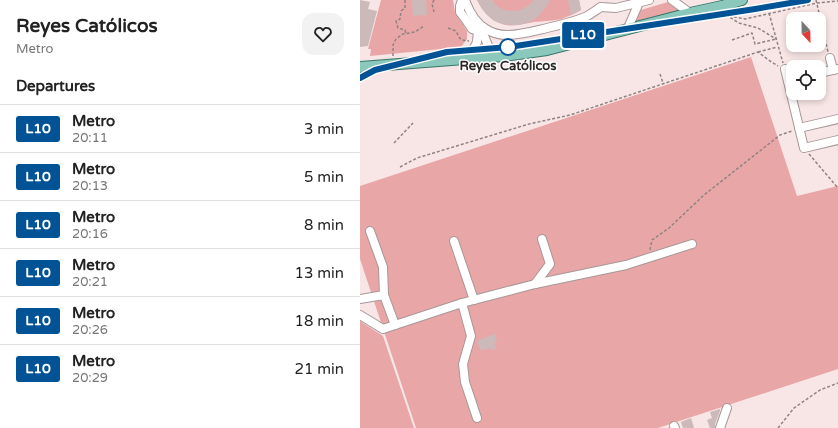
<!DOCTYPE html>
<meta charset="utf-8">
<style>
:root{--surface:#fff;--page:#f2f2f2;--text:#222;--muted:#767676;--line:#e0e0e0}
body{margin:0;font-family:"Varela Round",sans-serif;background:var(--page);color:var(--text);height:100vh;display:flex;flex-direction:column;font-size:15px;white-space:nowrap}
*{box-sizing:border-box;margin:0}
p{font-size:13px;color:var(--muted)}
.icon{flex:none;width:22px;height:22px;fill:none;stroke:currentColor;stroke-width:2;stroke-linecap:round;stroke-linejoin:round}
.map{position:relative;flex:1;overflow:hidden}
.drawer{display:flex;flex-direction:column;background:var(--surface);width:360px}
.drawer>*{flex:none}
.badge{padding:0 8px;border-radius:3px;font-size:14px;line-height:26px}
.needle{width:26px;rotate:158deg}
.controls{position:absolute;left:426px;top:12px;display:grid;gap:8px}
.controls a{display:grid;place-items:center;width:40px;height:40px;border-radius:8px;background:var(--surface);box-shadow:0 2px 6px #0003;font-size:20px}
.map>.badge{position:absolute;translate:-50% -50%;box-shadow:0 0 0 2px #fff}
h2{padding:0 16px;font-size:15px;line-height:36px}
.round{display:grid;place-items:center;flex:none;width:42px;height:42px;border-radius:12px;background:var(--page)}
.headline{display:flex;align-items:center;justify-content:space-between;height:68px;padding:0 16px}
h1{font-size:19px;font-weight:700;line-height:30px}
ul{padding:0;list-style:none}
li{display:flex;align-items:center;gap:12px;height:48px;padding:0 16px;border-top:1px solid var(--line)}
li div{flex:1}
li b{display:block;font-size:15px}
li em{font-style:normal}
li .badge{min-width:44px;font-weight:700;text-align:center}
main{display:flex;flex:1;min-height:0}
.map>svg:first-child{display:block}
.green{fill:#e9a6a7}
.building{fill:#ccbaba}
.lines{fill:none;stroke-linecap:round;stroke-linejoin:round}
.minor-casing{stroke:#a89797;stroke-width:10}
.major-casing{stroke:#37776b;stroke-width:12}
.path{stroke:#908383;stroke-width:1.5;stroke-dasharray:3 2;stroke-linecap:butt}
.minor{stroke:#fff;stroke-width:8}
.major{stroke:#8bc8bc;stroke-width:10}
.line-casing{stroke:#fff;stroke-width:9}
.line{stroke:#015396;stroke-width:6}
.stop-dot{fill:#fff;stroke:#015396;stroke-width:2}
.labels{text-anchor:middle;stroke-width:3;stroke-linejoin:round;paint-order:stroke}
.stop-label{font-size:13px;font-weight:bold;fill:#2d2626;stroke:#fff}
</style>
<main>
<section class="drawer">
<div class="headline"><div><h1>Reyes Católicos</h1><p>Metro</p></div><a class="round"><svg class="icon" aria-label="heart" viewBox="0 0 24 24"><path d="M12 20l-8-8c-3-5 5-10 8-4 3-6 11-1 8 4z"/></svg></a></div>
<h2>Departures</h2>
<ul>
<li><span class="badge" style="background:#015396;color:#fff">L10</span><div><b>Metro</b><p>20:11</p></div><em>3 min</em></li>
<li><span class="badge" style="background:#015396;color:#fff">L10</span><div><b>Metro</b><p>20:13</p></div><em>5 min</em></li>
<li><span class="badge" style="background:#015396;color:#fff">L10</span><div><b>Metro</b><p>20:16</p></div><em>8 min</em></li>
<li><span class="badge" style="background:#015396;color:#fff">L10</span><div><b>Metro</b><p>20:21</p></div><em>13 min</em></li>
<li><span class="badge" style="background:#015396;color:#fff">L10</span><div><b>Metro</b><p>20:26</p></div><em>18 min</em></li>
<li><span class="badge" style="background:#015396;color:#fff">L10</span><div><b>Metro</b><p>20:29</p></div><em>21 min</em></li>
</ul>
</section>
<div class="map">
<svg width="478" height="428" viewBox="0 0 478 428">
<rect width="100%" height="100%" fill="#f8e5e5"/>
<!-- green -->
<g class="green">
<polygon points="21,0 93,0 95,12 107,31 107,39 101,47 10,56 11,49 8,49"/>
<path d="M117 0H219L221 10C216 13 210 16 204 18 197 21 182 21 174 22 169 23 164 24 159 25 138 28 126 17 117 0Z"/>
<polygon points="308,2 321,11 274,22 281,10"/>
<polygon points="391,57 437,196 478,186 478,369 298,428 56,428 0,259 0,186"/>
<polygon points="0,321 23,336 54,428 0,428"/>
</g>
<!-- building -->
<g class="building">
<polygon points="0,0 10,2 8,9 17,11 8,46 0,47"/>
<polygon points="52,0 66,0 67,15 53,16"/>
<polygon points="117,0 132,0 135,4 140,8 145,10 151,11 156,11 163,9 169,5 174,0 190,0 186,7 180,14 175,19 167,23 158,25 151,25 143,24 134,21 127,15 122,9"/>
<polygon points="208,0 219,0 221,10 211,15"/>
<polygon points="135,334 137,342 134,343 136,349 131,350 130,348 121,351 117,341 120,341 119,340"/>
<polygon points="360,409 360,411 355,424 355,428 350,428 347,420 352,418 350,412"/>
<polygon points="331,418 334,428 323,428 321,422"/>
</g>
<g class="lines">
<!-- minor casing -->
<g class="minor-casing">
<g id="minor">
<polyline points="102,0 100,6 100,12 106,20 112,29 121,31"/>
<path d="M105 0C109 11 115 23 126 29 132 33 140 35 147 35 160 35 174 31 187 28 200 25 213 22 225 17 230 15 236 10 241 7"/>
<polyline points="312,0 330,13"/>
<polyline points="241,7 256,8 289,0"/>
<polyline points="120,26 129,48 133,53 138,56"/>
<polyline points="267,30 278,5 278,2"/>
<polyline points="470,58 473,70"/>
<polyline points="100,59 113,50 117,42 118,30 115,20"/>
<polyline points="425,69 444,148 478,140"/>
<polyline points="459,73 478,69"/>
<polyline points="439,128 478,119"/>
<polyline points="10,231 23,267 24,295"/>
<polyline points="94,241 114,300"/>
<polyline points="175,284 190,264 182,239"/>
<polyline points="0,299 24,295 35,325 102,303 175,284 266,265 332,244"/>
<polyline points="102,303 111,336 103,364 105,382 117,418"/>
<polyline points="0,315 23,329 35,325"/>
<polyline points="314,426 315,428"/>
<polyline points="360,428 367,408"/>
</g>
</g>
<!-- major casing -->
<g class="major-casing">
<polyline id="major" points="0,67 144,56 187,50 330,13 362,6 382,0"/>
</g>
<!-- path -->
<g class="path">
<polyline points="45,0 45,8 41,11 40,19 36,21 38,28 45,30 46,34"/>
<polyline points="74,0 72,4 74,12"/>
<polyline points="456,0 468,52"/>
<polyline points="409,13 423,63"/>
<polyline points="364,15 385,19 457,3 478,1"/>
<polyline points="366,15 379,23 398,28 416,39"/>
<path d="M88 28 96 31C100 39 99 40 109 41"/>
<polyline points="372,40 392,33 395,44 416,39"/>
<polyline points="398,52 417,47"/>
<polyline points="33,56 33,45 36,39 43,34 55,32 64,26"/>
<polyline points="300,74 303,83"/>
<polyline points="34,143 53,123"/>
<polyline points="449,154 478,188"/>
<polyline points="40,167 57,158 169,124 210,115 398,52 410,61 418,66"/>
<polyline points="290,250 292,240 309,228 344,195 420,135 432,131"/>
<polyline points="418,428 434,408 460,390 478,383"/>
</g>
<!-- minor -->
<use href="#minor" class="minor"/>
<!-- major -->
<use href="#major" class="major"/>
</g>
<g class="lines">
<!-- line casing -->
<g class="line-casing">
<polyline id="line" points="0,78 15,70 87,52 149,47 395,9 448,0"/>
</g>
<!-- line -->
<use href="#line" class="line"/>
</g>
<!-- markers -->
<circle class="stop-dot" cx="148" cy="47" r="8"/>
<g class="labels">
<!-- stop labels -->
<g class="stop-label">
<text x="148" y="70">Reyes Católicos</text>
</g>
</g>
</svg>
<div class="controls">
<a><svg class="needle" viewBox="-14 -14 28 28"><path d="M0-13l5 13h-10z" fill="#e53935"/><path d="M0 13l5-13h-10z" fill="#767676"/></svg></a>
<a><svg class="icon" aria-label="locate" viewBox="0 0 24 24"><circle cx="12" cy="12" r="6"/><path d="M12 2v4M12 18v4M2 12h4M18 12h4"/></svg></a>
</div>
<b class="badge" style="left:223px;top:35px;background:#015396;color:#fff">L10</b>
</div>
</main>
